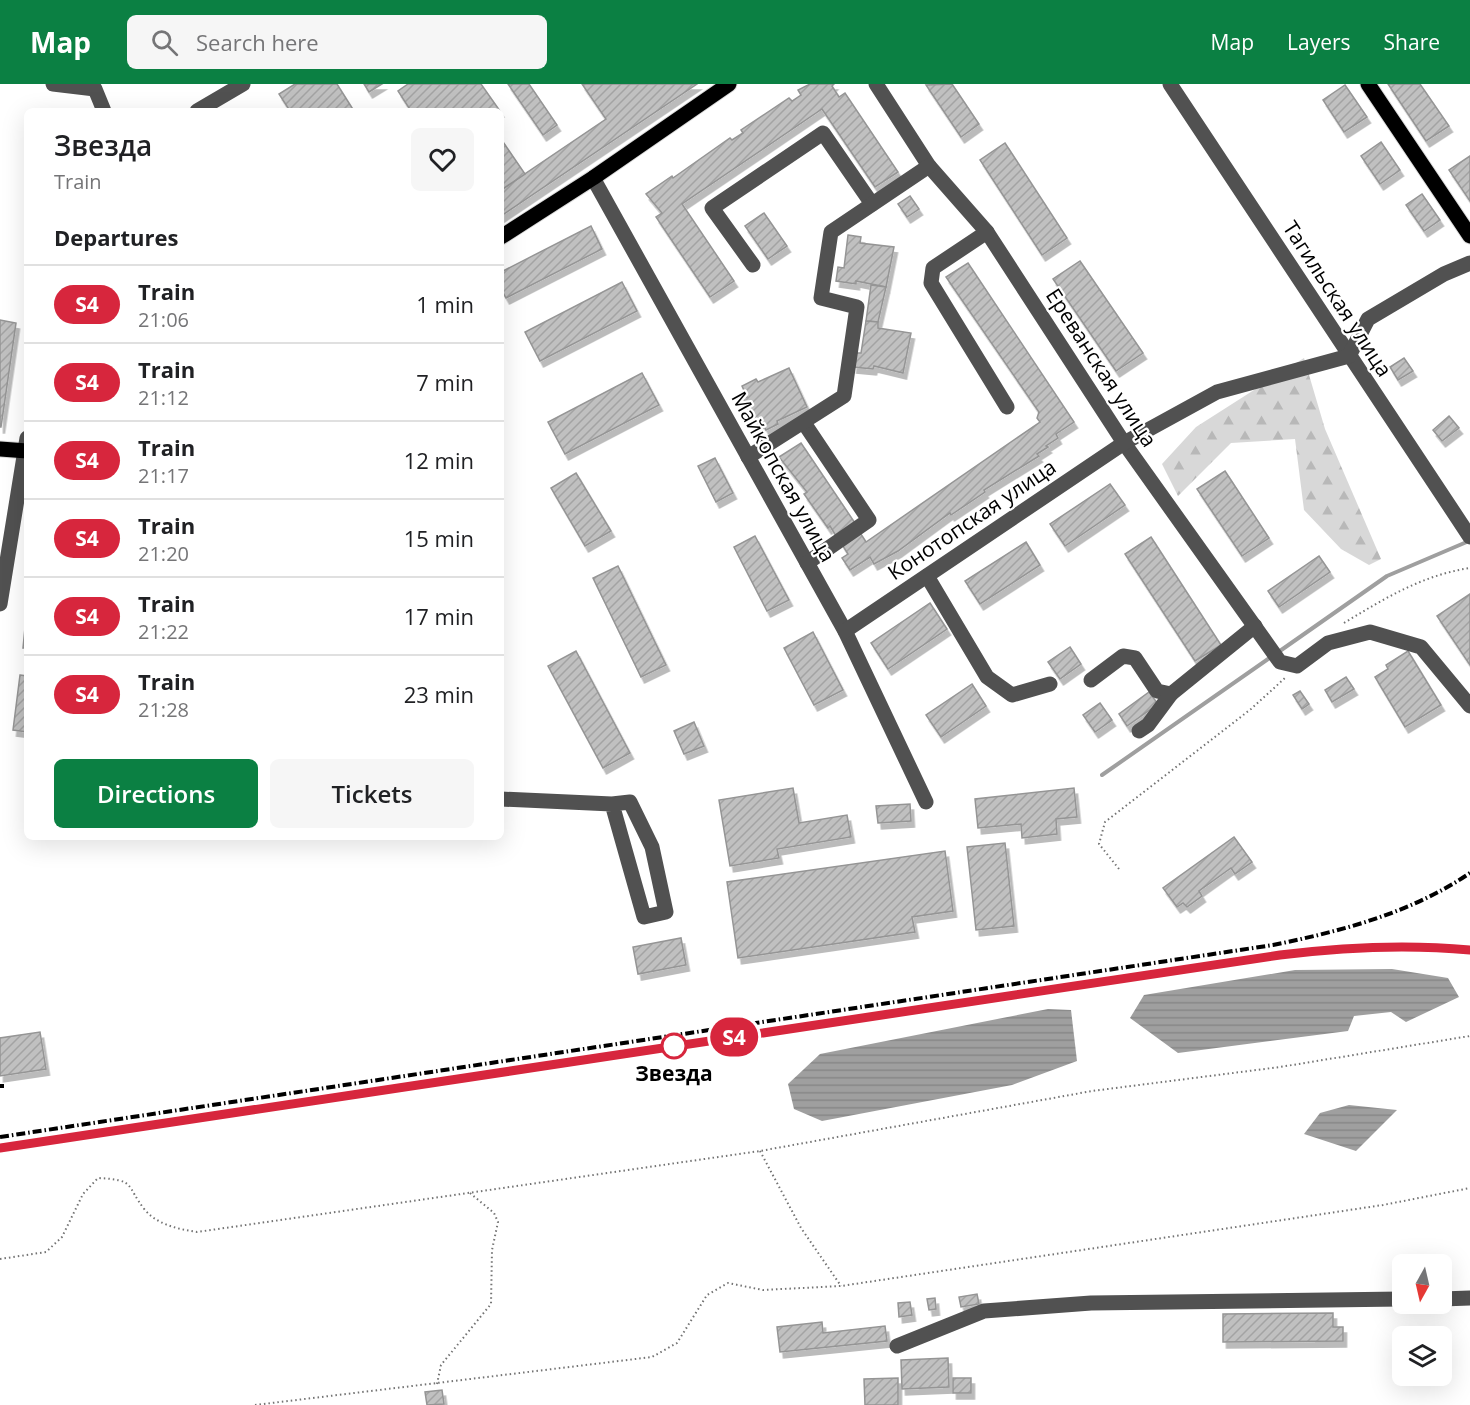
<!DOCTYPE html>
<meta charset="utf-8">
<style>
:root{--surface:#fff;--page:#f6f6f6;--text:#202124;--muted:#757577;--line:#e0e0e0;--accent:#0b8043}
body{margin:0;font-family:"Open Sans",sans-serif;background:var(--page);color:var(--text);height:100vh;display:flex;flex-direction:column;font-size:22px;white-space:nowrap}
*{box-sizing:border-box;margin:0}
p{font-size:20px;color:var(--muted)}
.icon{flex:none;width:33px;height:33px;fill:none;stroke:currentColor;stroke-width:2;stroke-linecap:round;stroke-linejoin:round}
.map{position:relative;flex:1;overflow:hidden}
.sheet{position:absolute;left:24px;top:24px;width:480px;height:732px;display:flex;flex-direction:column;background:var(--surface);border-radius:9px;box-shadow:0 6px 24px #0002}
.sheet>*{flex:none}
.badge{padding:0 12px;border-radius:20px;font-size:21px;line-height:39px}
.needle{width:39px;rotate:188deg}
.buttons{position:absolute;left:1392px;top:1170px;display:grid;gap:12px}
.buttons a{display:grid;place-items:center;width:60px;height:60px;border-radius:9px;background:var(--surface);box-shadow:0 6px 24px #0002;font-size:30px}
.map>.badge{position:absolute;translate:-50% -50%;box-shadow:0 0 0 3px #fff}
h2{padding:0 30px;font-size:22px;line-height:54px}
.round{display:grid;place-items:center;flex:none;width:63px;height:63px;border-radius:9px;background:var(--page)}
.summary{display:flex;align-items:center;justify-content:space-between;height:102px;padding:0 30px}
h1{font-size:28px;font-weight:600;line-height:45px}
.button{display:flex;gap:12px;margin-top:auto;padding:12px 30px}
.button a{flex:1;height:69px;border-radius:9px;background:var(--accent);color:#fff;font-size:24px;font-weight:600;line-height:69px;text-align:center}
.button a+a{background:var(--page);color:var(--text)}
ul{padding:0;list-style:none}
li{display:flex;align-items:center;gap:18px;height:78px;padding:0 30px;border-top:2px solid var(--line)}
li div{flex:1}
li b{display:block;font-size:22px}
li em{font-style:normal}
li .badge{min-width:66px;font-weight:700;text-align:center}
header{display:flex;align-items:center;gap:36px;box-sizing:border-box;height:84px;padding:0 30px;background:var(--accent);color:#fff}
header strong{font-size:28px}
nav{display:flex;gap:33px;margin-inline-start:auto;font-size:21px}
.search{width:420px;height:54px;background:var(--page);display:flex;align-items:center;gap:15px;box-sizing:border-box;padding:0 21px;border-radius:9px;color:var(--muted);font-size:22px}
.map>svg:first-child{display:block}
.forest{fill:url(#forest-firs)}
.water{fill:url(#water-rules)}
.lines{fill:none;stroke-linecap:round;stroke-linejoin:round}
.stream{stroke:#9f9f9f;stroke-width:4}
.building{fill:url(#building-hatch);stroke:#959595;stroke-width:1.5;filter:url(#shadow)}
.major-casing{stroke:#dbdbdb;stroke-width:17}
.path{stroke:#737373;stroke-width:2;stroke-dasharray:1.5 3;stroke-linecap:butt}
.minor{stroke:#515151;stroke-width:15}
.major{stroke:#000;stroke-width:15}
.rail{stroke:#000;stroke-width:4;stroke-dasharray:9 3 1.5 3;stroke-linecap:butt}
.line-casing{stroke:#fff;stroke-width:14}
.line{stroke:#d7263d;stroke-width:9}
.stop-dot{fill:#fff;stroke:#d7263d;stroke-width:3}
.labels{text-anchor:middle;stroke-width:4.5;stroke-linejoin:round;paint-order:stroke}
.street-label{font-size:21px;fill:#000;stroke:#fff}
.stop-label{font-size:21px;font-weight:bold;fill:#000;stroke:#fff}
</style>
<header>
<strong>Map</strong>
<div class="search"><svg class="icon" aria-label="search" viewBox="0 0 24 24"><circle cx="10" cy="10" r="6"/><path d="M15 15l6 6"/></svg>Search here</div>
<nav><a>Map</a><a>Layers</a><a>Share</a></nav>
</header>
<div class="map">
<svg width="1470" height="1321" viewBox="0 0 1470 1321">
<defs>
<pattern id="forest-firs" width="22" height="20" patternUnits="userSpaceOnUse" patternTransform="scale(1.5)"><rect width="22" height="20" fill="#d8d8d8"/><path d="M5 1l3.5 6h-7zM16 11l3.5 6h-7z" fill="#b8b8b8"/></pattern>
<pattern id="water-rules" width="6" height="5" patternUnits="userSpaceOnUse" patternTransform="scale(1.5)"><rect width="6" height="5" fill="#9f9f9f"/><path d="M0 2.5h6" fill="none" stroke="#878787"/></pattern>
<pattern id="building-hatch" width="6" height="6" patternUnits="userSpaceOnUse" patternTransform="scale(1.5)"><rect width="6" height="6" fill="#c0c0c0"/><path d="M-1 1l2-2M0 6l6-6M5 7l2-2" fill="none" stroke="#a3a3a3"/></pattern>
<filter id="shadow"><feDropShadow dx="3.5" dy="6" stdDeviation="0" flood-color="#0004"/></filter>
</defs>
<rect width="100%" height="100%" fill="#fff"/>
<!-- forest -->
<polygon class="forest" points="1304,274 1325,345 1381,475 1369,481 1341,465 1304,426 1295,355 1231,359 1178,412 1162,380 1196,343"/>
<!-- water -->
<g class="water">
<polygon points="1392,885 1448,894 1459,913 1406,938 1391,928 1354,932 1348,947 1178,969 1130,934 1144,911 1295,886"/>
<polygon points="1048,925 1071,926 1077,977 1012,1001 822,1037 794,1025 788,1000 820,970"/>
<polygon points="1349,1021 1397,1026 1356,1067 1304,1050 1320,1029"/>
</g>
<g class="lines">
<!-- stream -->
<g class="stream">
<polyline points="1277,569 1387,492 1469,457"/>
<polyline points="1102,691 1271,573"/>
</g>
</g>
<!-- building -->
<g class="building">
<polygon points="295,0 337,0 354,27 290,27 279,10"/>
<polygon points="364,0 382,0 369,8"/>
<polygon points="408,0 481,0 500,27 411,27 398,7"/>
<polygon points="508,0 529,0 557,41 543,51"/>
<polygon points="582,0 697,0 501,132 501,106 606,35"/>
<polygon points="810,0 834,0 832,2 839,13 845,9 898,88 875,103 822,25 682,120 734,197 710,213 656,133 662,129 646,110 672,92 673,94 730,54 732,56 743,49 741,46 789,14 792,17 801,11 798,6"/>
<polygon points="952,0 979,40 961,53 926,1"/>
<polygon points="1388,0 1420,0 1449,42 1426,57"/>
<polygon points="1345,1 1367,33 1344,48 1323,16"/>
<polygon points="501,55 525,90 501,106"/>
<polygon points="1381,58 1400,86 1380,100 1361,72"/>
<polygon points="1005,59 1067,154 1042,171 980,76"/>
<polygon points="1470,72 1470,117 1449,86"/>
<polygon points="1422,110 1440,136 1424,147 1406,121"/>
<polygon points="910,112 919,125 907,133 898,120"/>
<polygon points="764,129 787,162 768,175 745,142"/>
<polygon points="591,142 602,165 506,214 501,205 501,188"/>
<polygon points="848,151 861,153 860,159 894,163 886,203 856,197 856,200 836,197 838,183 844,184"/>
<polygon points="1080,177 1143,269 1116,287 1053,195"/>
<polygon points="968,179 1074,338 1056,350 1058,354 1046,362 1048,363 1037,370 1039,372 984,406 985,408 951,431 950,429 898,467 874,480 870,473 850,486 842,474 848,470 841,459 859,447 866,458 1040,338 1037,334 1039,328 946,193"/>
<polygon points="622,198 637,227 540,277 525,248"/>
<polygon points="871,201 886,203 878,238 866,237"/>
<polygon points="0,236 16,239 1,343 0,343"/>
<polygon points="866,237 878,238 878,244 911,249 903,289 874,282 873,285 853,283 855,269 861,269"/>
<polygon points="1404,274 1413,287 1398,296 1390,283"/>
<polygon points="789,284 807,323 777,337 778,340 766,346 763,340 756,343 743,314 747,313 742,302 756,295 758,298"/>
<polygon points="642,289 659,321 565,370 548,338"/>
<polygon points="1449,332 1459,344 1442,357 1433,346"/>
<polygon points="801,359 855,439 836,452 830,442 828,444 804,410 807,408 779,373"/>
<polygon points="715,374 733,409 716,418 698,382"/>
<polygon points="1225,387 1269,454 1242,472 1197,405"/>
<polygon points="576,389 611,447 585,462 551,404"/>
<polygon points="1110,400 1125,421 1065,462 1050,440"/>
<polygon points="755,452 789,516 767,527 734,463"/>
<polygon points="1151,453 1221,561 1195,577 1125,470"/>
<polygon points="1026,458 1040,481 980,520 965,497"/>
<polygon points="1319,472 1330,488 1279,523 1268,507"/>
<polygon points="618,482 666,581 641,593 593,494"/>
<polygon points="1470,510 1470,581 1437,532"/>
<polygon points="930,519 947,545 888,585 871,559"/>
<polygon points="27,523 27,564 23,564"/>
<polygon points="813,548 843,606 814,621 784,564"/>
<polygon points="1070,563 1081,580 1060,595 1048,578"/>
<polygon points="576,567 630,669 603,684 548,582"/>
<polygon points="1408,567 1441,621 1405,643 1375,593 1388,585 1386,581"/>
<polygon points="20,591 27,592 27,648 13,646"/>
<polygon points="1346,593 1354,605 1332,618 1325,606"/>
<polygon points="972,600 986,622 941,653 926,631"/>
<polygon points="1300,607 1309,620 1302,625 1293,611"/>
<polygon points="1149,608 1158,620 1127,642 1119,630"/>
<polygon points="1100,619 1112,636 1095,648 1083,631"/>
<polygon points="694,638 704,662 684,670 674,647"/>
<polygon points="793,704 799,739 847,731 851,753 777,765 779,774 730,782 719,716"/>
<polygon points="1074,704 1077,733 1056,735 1057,750 1022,754 1021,740 978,744 975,715"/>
<polygon points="910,720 911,737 878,739 876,722"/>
<polygon points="1234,753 1252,778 1235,790 1231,784 1199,807 1202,812 1187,823 1183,819 1177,823 1163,804"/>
<polygon points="1005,759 1014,842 976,846 967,763"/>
<polygon points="945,767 953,827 912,833 915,848 738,874 727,798"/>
<polygon points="681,854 686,881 638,890 633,863"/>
<polygon points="40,948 46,985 0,992 0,954"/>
<polygon points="977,1210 979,1220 961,1223 959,1213"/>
<polygon points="935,1214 936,1225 929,1226 927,1215"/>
<polygon points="910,1218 912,1231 899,1233 898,1219"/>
<polygon points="1333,1229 1333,1243 1343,1243 1343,1257 1223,1258 1223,1230"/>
<polygon points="822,1238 823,1249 885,1242 887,1257 780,1268 777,1243"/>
<polygon points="948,1274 949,1303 902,1305 901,1276"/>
<polygon points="898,1294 898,1321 865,1321 864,1295"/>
<rect x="953" y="1294" width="18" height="15"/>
<polygon points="442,1306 444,1320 427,1321 425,1308"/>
</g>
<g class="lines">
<!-- major casing -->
<g class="major-casing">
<g id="major">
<polyline points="1368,0 1470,152"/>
<polyline points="501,153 593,94 729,0"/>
<polyline points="0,365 27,367"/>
</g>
</g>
<!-- path -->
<g class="path">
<path d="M1344 539C1385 514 1423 491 1470 484"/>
<polyline points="1119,785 1099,760 1105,738 1251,625 1285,594"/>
<polyline points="760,1067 801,1144 841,1202"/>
<path d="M0 1175 46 1168 62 1153 83 1110 98 1094C137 1096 125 1101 145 1126 158 1141 178 1145 197 1148L760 1067 1092 1007 1280 983 1470 952"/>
<polyline points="437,1300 441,1281 491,1220 492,1166 498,1138 494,1129 470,1109"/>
<polyline points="255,1321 652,1273 677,1259 707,1211 728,1199 763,1206 841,1202 1383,1121 1470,1104"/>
</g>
<!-- minor -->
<g class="minor">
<polyline points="53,0 95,5 104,27"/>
<polyline points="876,0 929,82 987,148 1124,359 1280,578 1297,582 1328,559 1370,548 1421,563 1470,622"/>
<polyline points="1170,0 1470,453"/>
<polyline points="197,27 243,0"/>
<polyline points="593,94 845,547 926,718"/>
<polyline points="987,148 933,184 931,199 1007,323"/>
<polyline points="753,181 712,124 823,49 872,120"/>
<polyline points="804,339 869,436 807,479"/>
<polyline points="748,373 844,312 857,223 821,214 831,148 929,82"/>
<polyline points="927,492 987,593 1012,611 1050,600"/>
<polyline points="0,520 27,354"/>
<polyline points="845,547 1124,359 1217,308 1349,272 1368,235 1444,190 1470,179"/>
<polyline points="1091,596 1123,572 1135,574 1157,607 1171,610 1255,542"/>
<polyline points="1139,647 1148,641 1171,610"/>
<polyline points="501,715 612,720 644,833 666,828 652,763 630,718 612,720"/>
<polyline points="1442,1215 1470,1214"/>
<polyline points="897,1262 984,1227 1091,1219 1402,1215"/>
</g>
<!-- major -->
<use href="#major" class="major"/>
<!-- rail -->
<g class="rail">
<polyline points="0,1002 4,1002"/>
<path d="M0 1053 1273 861C1342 847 1411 829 1470 789"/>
<path d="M0 1064 1280 871C1344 864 1406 860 1470 866"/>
</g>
</g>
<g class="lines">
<!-- line casing -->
<g class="line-casing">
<path id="line" d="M0 1064 1280 871C1344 863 1406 860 1470 866"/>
</g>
<!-- line -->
<use href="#line" class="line"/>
</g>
<!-- markers -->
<circle class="stop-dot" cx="674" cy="962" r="12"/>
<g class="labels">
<!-- street labels -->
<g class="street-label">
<text transform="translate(1337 215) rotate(57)" y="7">Тагильская улица</text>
<text transform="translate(1101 284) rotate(57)" y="7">Ереванская улица</text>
<text transform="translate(783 393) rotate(61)" y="7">Майкопская улица</text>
<text transform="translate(972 436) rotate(-34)" y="7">Конотопская улица</text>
</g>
<!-- stop labels -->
<g class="stop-label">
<text x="674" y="997">Звезда</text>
</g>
</g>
</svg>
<div class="buttons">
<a><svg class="needle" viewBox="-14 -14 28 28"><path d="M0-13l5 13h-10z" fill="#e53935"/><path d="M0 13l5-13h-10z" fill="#757577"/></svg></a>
<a><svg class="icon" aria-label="layers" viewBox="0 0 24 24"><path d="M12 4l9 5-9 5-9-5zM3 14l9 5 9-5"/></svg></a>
</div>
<b class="badge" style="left:734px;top:953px;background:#d7263d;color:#fff">S4</b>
<section class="sheet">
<div class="summary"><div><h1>Звезда</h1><p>Train</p></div><a class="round"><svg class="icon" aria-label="heart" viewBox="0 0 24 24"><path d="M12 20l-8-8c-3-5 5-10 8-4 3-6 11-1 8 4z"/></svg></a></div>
<h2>Departures</h2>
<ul>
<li><span class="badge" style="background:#d7263d;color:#fff">S4</span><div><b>Train</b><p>21:06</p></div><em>1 min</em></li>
<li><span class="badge" style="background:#d7263d;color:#fff">S4</span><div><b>Train</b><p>21:12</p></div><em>7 min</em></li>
<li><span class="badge" style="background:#d7263d;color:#fff">S4</span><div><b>Train</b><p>21:17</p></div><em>12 min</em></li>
<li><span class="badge" style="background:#d7263d;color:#fff">S4</span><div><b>Train</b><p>21:20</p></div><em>15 min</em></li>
<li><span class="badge" style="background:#d7263d;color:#fff">S4</span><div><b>Train</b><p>21:22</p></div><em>17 min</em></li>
<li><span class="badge" style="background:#d7263d;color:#fff">S4</span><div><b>Train</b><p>21:28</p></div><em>23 min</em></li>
</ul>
<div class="button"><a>Directions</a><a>Tickets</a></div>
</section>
</div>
